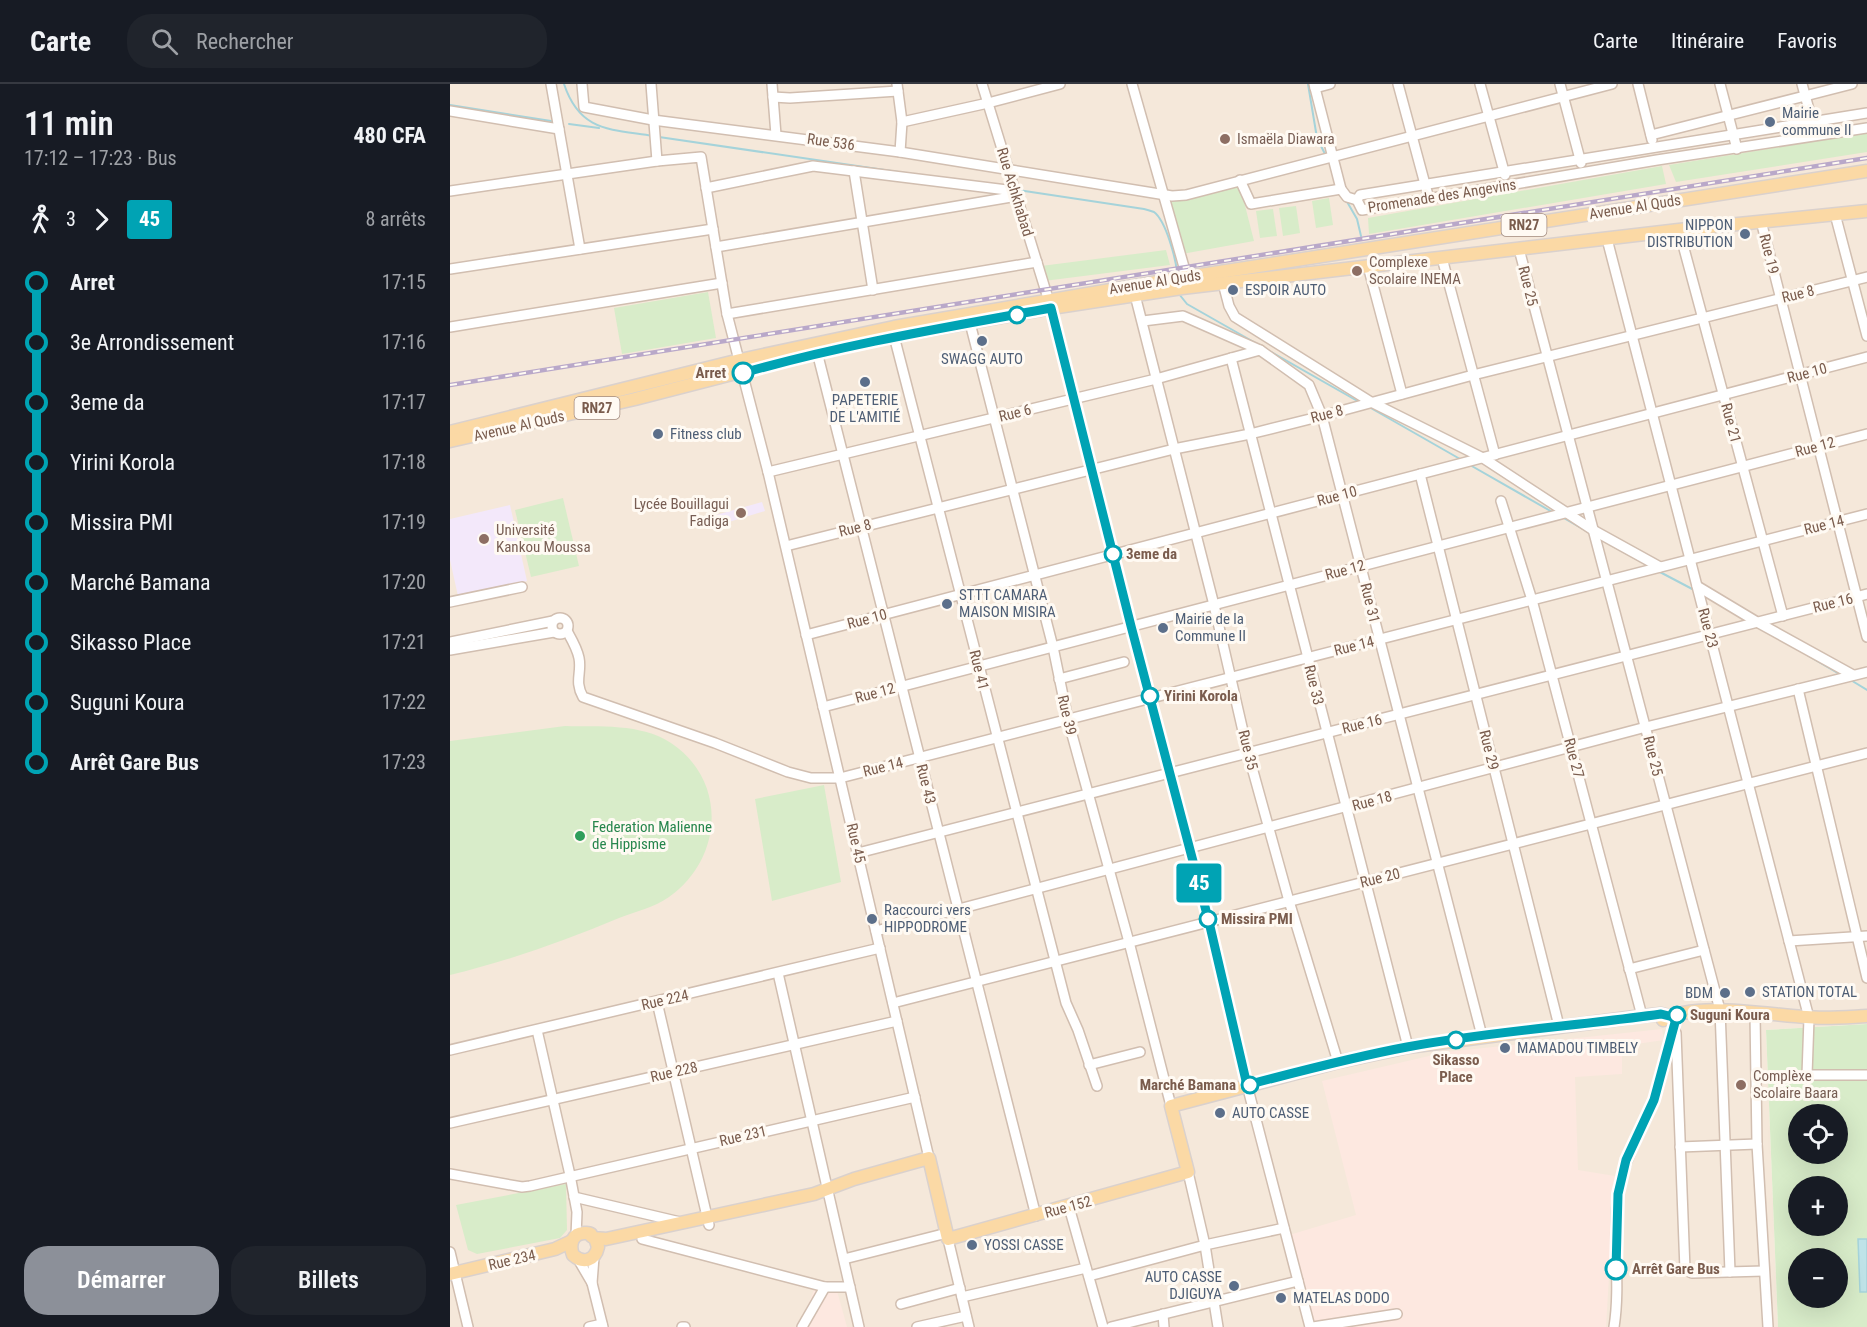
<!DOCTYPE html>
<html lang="fr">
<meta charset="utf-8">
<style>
:root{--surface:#171b24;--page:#20242c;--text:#f1f3f6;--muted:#9ea1a6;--line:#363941;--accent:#8c9099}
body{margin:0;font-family:"Roboto Condensed",sans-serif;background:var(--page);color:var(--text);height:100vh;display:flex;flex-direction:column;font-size:22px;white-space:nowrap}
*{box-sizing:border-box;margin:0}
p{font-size:20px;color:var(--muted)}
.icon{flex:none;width:33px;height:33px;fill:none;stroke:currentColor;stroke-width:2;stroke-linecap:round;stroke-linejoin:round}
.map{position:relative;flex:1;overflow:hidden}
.details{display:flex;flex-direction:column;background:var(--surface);width:450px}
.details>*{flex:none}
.badge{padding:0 12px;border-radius:4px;font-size:21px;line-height:39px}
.controls{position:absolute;left:1338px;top:1020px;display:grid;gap:12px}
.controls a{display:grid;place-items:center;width:60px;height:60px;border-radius:50%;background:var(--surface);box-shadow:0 6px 24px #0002;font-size:30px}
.map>.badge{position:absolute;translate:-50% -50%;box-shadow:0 0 0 3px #fff}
.legs{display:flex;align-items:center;gap:9px;height:66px;padding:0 24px;font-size:20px}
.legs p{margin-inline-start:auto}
.head{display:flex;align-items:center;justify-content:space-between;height:102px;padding:0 24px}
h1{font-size:33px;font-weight:600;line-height:45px}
.action{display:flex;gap:12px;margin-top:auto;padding:12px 24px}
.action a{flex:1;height:69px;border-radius:24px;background:var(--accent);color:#fff;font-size:24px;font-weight:600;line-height:69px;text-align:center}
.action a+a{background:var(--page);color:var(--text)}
ul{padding:0 24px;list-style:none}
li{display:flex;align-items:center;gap:21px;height:60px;font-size:22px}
li i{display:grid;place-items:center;width:9px;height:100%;margin:0 8px;background:currentColor}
li i::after{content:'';width:15px;height:15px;margin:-8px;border:4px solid;border-radius:50%;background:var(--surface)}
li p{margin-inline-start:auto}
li:first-child i{background:linear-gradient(#0000 50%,currentColor 0)}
li:last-child i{background:linear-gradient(currentColor 50%,#0000 0)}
header{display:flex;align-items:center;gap:36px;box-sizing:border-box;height:84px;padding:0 30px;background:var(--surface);border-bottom:2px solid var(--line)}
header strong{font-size:28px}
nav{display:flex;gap:33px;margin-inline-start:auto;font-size:21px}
.search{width:420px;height:54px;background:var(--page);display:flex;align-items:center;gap:15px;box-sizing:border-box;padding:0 21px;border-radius:24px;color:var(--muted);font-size:22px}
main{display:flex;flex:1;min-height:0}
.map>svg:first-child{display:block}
.residential{fill:#f5e8da}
.commercial{fill:#fde8e0}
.education{fill:#f3e8fa}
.green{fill:#d8ecc9;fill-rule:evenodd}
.water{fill:#bfe3e8;stroke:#a5d3da;stroke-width:1.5}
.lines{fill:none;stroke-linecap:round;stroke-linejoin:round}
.stream{stroke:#a5d3da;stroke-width:2}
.minor-casing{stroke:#d1beb0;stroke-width:12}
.major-casing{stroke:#dad1cd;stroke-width:15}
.minor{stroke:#fff;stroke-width:9}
.major{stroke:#fbd9a5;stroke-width:12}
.rail-casing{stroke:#b9a8c9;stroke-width:4.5}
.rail{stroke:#fffaf3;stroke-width:2;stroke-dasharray:7;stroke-linecap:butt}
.line-1-casing{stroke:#fff;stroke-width:14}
.line-1{stroke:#00a3b4;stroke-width:9}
.service-dot{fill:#5c6f8a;stroke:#fffaf3;stroke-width:2}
.education-dot{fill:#8d6e63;stroke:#fffaf3;stroke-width:2}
.stop-1-dot{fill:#fff;stroke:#00a3b4;stroke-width:3}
.leisure-dot{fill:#2e9e5b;stroke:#fffaf3;stroke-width:2}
.labels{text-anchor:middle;stroke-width:6;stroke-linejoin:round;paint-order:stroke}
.shield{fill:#fffaf3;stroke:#a28b7f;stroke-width:1.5}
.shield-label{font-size:14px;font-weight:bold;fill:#7a5c4d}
.service-label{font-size:15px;fill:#4e5e75;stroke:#fffaf3;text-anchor:start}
.education-label{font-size:15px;fill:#785e54;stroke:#fffaf3;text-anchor:start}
.street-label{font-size:15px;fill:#7a5c4d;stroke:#fffaf3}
.stop-label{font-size:15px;font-weight:bold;fill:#7a5c4d;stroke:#fffaf3;text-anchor:start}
.leisure-label{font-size:15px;fill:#27864d;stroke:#fffaf3;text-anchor:start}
</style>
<header>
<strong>Carte</strong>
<div class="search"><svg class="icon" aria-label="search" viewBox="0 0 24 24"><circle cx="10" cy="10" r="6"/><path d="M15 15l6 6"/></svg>Rechercher</div>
<nav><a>Carte</a><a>Itinéraire</a><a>Favoris</a></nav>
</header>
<main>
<section class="details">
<div class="head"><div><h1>11 min</h1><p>17:12 – 17:23 · Bus</p></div><b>480 CFA</b></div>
<div class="legs"><svg class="icon" aria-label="walk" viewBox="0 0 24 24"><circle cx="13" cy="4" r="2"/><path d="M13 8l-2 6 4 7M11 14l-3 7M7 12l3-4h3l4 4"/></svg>3<svg class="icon" aria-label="forward" viewBox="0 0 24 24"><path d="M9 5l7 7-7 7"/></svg><b class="badge" style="background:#00a3b4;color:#fff">45</b><p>8 arrêts</p></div>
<ul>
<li><i style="color:#00a3b4"></i><b>Arret</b><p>17:15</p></li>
<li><i style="color:#00a3b4"></i><span>3e Arrondissement</span><p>17:16</p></li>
<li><i style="color:#00a3b4"></i><span>3eme da</span><p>17:17</p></li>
<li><i style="color:#00a3b4"></i><span>Yirini Korola</span><p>17:18</p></li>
<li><i style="color:#00a3b4"></i><span>Missira PMI</span><p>17:19</p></li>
<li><i style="color:#00a3b4"></i><span>Marché Bamana</span><p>17:20</p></li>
<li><i style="color:#00a3b4"></i><span>Sikasso Place</span><p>17:21</p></li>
<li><i style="color:#00a3b4"></i><span>Suguni Koura</span><p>17:22</p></li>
<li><i style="color:#00a3b4"></i><b>Arrêt Gare Bus</b><p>17:23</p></li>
</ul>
<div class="action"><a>Démarrer</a><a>Billets</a></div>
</section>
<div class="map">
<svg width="1417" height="1243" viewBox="0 0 1417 1243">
<rect width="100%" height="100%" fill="#fdf6ec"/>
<!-- residential -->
<polygon class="residential" points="0,0 1417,0 1417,940 1316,946 1328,1243 0,1243"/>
<!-- commercial -->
<g class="commercial">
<polygon points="1212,945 1214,956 1172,962 1172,990 1125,993 1128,1086 1165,1092 1156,1243 857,1243 836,1152 906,1131 872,997 996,968"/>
<polygon points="386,1203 397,1243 349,1243 364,1206"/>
</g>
<!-- education -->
<g class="education">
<polygon points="312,418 315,427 269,441 266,431"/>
<polygon points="60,421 77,497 8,512 0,476 0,435"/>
</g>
<!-- green -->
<g class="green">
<polygon points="1417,49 1417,68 1226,98 1219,81"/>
<polygon points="1212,82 1216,100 919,150 918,134"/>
<polygon points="790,102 804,157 732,170 717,119"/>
<polygon points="879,114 883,141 866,144 862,117"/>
<polygon points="846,122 850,149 833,152 829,124"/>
<polygon points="823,125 827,152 810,154 806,127"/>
<polygon points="716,166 720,181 594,197 591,182"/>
<polygon points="258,208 266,254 172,270 164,224"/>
<polygon points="113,414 129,482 81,493 65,426"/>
<path d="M115 642C149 643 191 639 221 659 278 697 273 775 219 813 205 823 185 828 169 834 114 857 58 877 0 891V657Z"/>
<polygon points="374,701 391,798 322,817 305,715"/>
<path d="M1417 940V1243H1328L1316 946ZM1348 1030H1388V1070H1348ZM1348 1102H1388V1142H1348ZM1348 1174H1388V1214H1348Z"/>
<polygon points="116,1100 117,1146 110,1154 27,1170 18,1166 6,1121"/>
</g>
<!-- water -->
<polygon class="water" points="1408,1155 1417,1155 1417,1208 1410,1208"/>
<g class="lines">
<!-- stream -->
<g class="stream">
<path d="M114 0C130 48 160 45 203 52"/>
<polyline points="858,0 867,54 876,72"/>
<polyline points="0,21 101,37"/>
<polyline points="119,40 149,44"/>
<polyline points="209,53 455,89"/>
<path d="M568 106 694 125C698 126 701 127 704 128 716 137 726 175 727 189"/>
<polyline points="896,116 907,135 911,152"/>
<polyline points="729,210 737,220 809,261"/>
<polyline points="814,264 911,319"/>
<polyline points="919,323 1010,375"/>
<polyline points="1020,381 1104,429"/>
<polyline points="1112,433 1138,448"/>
<polyline points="1159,460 1201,483"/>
<polyline points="1208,487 1246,507"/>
<polyline points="1357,571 1391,591"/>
<polyline points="1399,595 1417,606"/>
</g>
<!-- minor casing -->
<g class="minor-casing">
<g id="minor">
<polyline points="101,0 130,165"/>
<polyline points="132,0 134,23 203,36 450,68 722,112 736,111 1162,0"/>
<polyline points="201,0 207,77"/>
<polyline points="322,0 326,51"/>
<polyline points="447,0 452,38 450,68"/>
<polyline points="532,0 601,224 681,542 759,838 797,1001 860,1243"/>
<polyline points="682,0 734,183 734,193"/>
<polyline points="864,0 891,105 897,113 907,116"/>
<polyline points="948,0 979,115"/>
<polyline points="1030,0 1055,91"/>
<polyline points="1110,0 1131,79"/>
<polyline points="1188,0 1202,56"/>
<polyline points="1270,0 1287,65"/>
<polyline points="1352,0 1364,44"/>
<polyline points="865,4 880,0"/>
<polyline points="323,13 340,14 448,7"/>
<polyline points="0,27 109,45"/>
<polyline points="1417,29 910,111 907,116 912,126 1207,76 1417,44"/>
<polyline points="452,38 538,19 610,0"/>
<polyline points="1201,51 1402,0"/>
<polyline points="404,87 423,206"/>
<polyline points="790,96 801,120 891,105"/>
<polyline points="256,104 363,82 565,107"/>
<polyline points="0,107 207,77 251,73 277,230 318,388 479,1074"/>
<polyline points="1385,130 1417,252"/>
<polyline points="1311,137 1417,553"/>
<polyline points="1229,146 1333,532"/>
<polyline points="1157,155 1359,934 1357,991 1417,991"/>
<polyline points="266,163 567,112"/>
<polyline points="1069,165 1270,926 1280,1188"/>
<polyline points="992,174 1045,371"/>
<polyline points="918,182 952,310"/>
<polyline points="0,185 263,145"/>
<polyline points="773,199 779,222 785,233 921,318 1033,374 1143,446 1210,483"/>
<polyline points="685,211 764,521 798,669 839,817 888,978"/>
<polyline points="277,230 587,178"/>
<polyline points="693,237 733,232 810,266 859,301 872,332 1032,952"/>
<polyline points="520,239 603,563 618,636 679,858 721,1022"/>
<polyline points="0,243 272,199"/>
<polyline points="444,252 616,919 628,946 647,1002"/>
<polyline points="367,268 586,1132"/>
<polyline points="781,274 958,963"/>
<polyline points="318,388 706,295 810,266"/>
<polyline points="970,390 1109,942"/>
<polyline points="1051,417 1082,516 1192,932"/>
<polyline points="336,462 724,365 800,350 872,332 1023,291 1417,193"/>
<polyline points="1247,502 1307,538 1403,591"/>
<polyline points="0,518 72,503"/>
<circle cx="110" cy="542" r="8"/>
<path d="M117 547C122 556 127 564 129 574 132 589 124 597 133 613L265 659 338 688 361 694H390L1417 430"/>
<polyline points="356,551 1417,273"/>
<polyline points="0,558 103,537"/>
<polyline points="0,566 104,548"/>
<polyline points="609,595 674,578"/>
<polyline points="1348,605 1417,894"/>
<polyline points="373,623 1417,350"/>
<polyline points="408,769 1417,510"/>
<polyline points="426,847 1196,643 1417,588"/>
<polyline points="1339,857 1417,852"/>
<polyline points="1179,885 1254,866"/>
<polyline points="328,889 409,1243"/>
<polyline points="207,918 259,1141"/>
<polyline points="443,919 1417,669"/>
<polyline points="1305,930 1307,1060 1318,1243"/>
<polyline points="1223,943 1226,949 1235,1186 1242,1189 1314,1187"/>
<polyline points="87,946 120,1091 127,1128 126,1152"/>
<polyline points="0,966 430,864"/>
<polyline points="639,981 690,968"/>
<polyline points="0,1039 447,937"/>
<polyline points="1230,1063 1307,1060"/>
<polyline points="738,1088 755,1161 768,1243"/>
<polyline points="0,1090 72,1103 80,1102 465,1013"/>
<polyline points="124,1113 230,1138"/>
<polyline points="619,1123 653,1243"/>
<polyline points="192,1155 375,1203 400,1203"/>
<polyline points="498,1155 519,1243"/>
<polyline points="0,1168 18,1243"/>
<polyline points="144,1173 142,1199 153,1243"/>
<polyline points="128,1175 142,1199"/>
<polyline points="394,1175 497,1149"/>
<polyline points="639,1192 755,1161 834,1144"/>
<polyline points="512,1213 636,1184"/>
<polyline points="451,1220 510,1204"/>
<polyline points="713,1230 714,1243"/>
<polyline points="139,1243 152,1240"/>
<polyline points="232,1243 235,1243"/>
<polyline points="352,1243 375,1203"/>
<polyline points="467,1243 516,1232"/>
<polyline points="661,1243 848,1197"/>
<polyline points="863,1243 947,1230"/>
<path d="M1164 1243C1171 1199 1162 1154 1168 1110 1173 1075 1192 1048 1204 1016 1212 993 1217 968 1223 945"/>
</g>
</g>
<!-- major casing -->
<g class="major-casing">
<g id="major">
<polyline points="0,348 290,276 444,243 731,194 1417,87"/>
<polyline points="0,357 185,315 367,268 444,252 601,224 732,204 1229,146 1417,127"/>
<path d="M1213 936C1245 917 1319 931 1356 933 1376 935 1397 933 1417 932"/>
<path d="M145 1154 148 1163C145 1177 133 1180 123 1171 119 1161 122 1148 136 1149 146 1150 136 1151 145 1154 148 1155 152 1154 156 1155L364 1110 404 1095 479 1074 498 1155 738 1088 721 1022 888 978 958 963 1192 932 1211 930 1219 932"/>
<polyline points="0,1190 105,1165 122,1157"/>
</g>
</g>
<!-- minor -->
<use href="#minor" class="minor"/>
<!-- major -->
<use href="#major" class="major"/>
<!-- rail casing -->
<g class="rail-casing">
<polyline id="rail" points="0,301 1417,74"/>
</g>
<!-- rail -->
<use href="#rail" class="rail"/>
</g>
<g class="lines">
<!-- line-1 casing -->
<g class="line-1-casing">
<path id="line-1" d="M293 289C395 260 498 243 601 224L681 542 759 838 797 1001C850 987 903 973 957 963 1041 947 1127 942 1211 930L1219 932 1227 931 1204 1016 1176 1076 1168 1110 1166 1185"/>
</g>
<!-- line-1 -->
<use href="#line-1" class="line-1"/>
</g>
<!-- markers -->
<g class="service-dot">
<circle cx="1320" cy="38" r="6"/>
<circle cx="1295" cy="150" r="6"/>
<circle cx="783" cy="206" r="6"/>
<circle cx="532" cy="257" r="6"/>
<circle cx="415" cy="298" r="6"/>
<circle cx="208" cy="350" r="6"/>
<circle cx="497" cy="520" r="6"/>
<circle cx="713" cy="544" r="6"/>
<circle cx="422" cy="835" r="6"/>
<circle cx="1300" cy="908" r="6"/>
<circle cx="1275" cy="909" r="6"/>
<circle cx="1055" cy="964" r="6"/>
<circle cx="770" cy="1029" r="6"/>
<circle cx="522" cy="1161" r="6"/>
<circle cx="784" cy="1202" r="6"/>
<circle cx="831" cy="1214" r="6"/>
</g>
<g class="education-dot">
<circle cx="775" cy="55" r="6"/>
<circle cx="907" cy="187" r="6"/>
<circle cx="291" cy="429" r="6"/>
<circle cx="34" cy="455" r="6"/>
<circle cx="1291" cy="1001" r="6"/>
</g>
<g class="stop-1-dot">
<circle cx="567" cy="231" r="8"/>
<circle cx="293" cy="289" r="10"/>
<circle cx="663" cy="470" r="8"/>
<circle cx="700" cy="612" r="8"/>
<circle cx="758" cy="835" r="8"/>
<circle cx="1227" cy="931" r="8"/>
<circle cx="1006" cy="956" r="8"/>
<circle cx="800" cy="1001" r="8"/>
<circle cx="1166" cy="1185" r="10"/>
</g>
<circle class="leisure-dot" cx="130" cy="752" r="6"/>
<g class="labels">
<!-- shield labels -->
<g class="shield">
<rect x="1051.5" y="130" width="45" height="22" rx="4.5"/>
<rect x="124.5" y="313" width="45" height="22" rx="4.5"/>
</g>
<g class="shield-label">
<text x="1074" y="146">RN27</text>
<text x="147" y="329">RN27</text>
</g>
<!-- service labels -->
<g class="service-label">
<text x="1332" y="34">Mairie<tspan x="1332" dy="17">commune II</tspan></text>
<text x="1283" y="146" text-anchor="end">NIPPON<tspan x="1283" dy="17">DISTRIBUTION</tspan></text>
<text x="795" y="211">ESPOIR AUTO</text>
<text x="532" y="280" text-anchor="middle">SWAGG AUTO</text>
<text x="415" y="321" text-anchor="middle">PAPETERIE<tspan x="415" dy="17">DE L'AMITIÉ</tspan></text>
<text x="220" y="355">Fitness club</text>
<text x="509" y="516">STTT CAMARA<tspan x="509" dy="17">MAISON MISIRA</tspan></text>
<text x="725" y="540">Mairie de la<tspan x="725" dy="17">Commune II</tspan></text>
<text x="434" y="831">Raccourci vers<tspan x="434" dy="17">HIPPODROME</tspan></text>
<text x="1312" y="913">STATION TOTAL</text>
<text x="1263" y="914" text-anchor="end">BDM</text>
<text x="1067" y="969">MAMADOU TIMBELY</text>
<text x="782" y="1034">AUTO CASSE</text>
<text x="534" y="1166">YOSSI CASSE</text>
<text x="772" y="1198" text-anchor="end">AUTO CASSE<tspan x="772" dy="17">DJIGUYA</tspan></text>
<text x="843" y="1219">MATELAS DODO</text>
</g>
<!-- education labels -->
<g class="education-label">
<text x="787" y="60">Ismaëla Diawara</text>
<text x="919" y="183">Complexe<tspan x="919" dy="17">Scolaire INEMA</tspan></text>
<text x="279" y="425" text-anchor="end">Lycée Bouillagui<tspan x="279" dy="17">Fadiga</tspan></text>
<text x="46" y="451">Université<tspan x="46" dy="17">Kankou Moussa</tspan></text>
<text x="1303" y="997">Complèxe<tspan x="1303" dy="17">Scolaire Baara</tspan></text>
</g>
<!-- street labels -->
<g class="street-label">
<text transform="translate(381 58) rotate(8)" y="5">Rue 536</text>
<text transform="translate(565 108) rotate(73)" y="5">Rue Achkhabad</text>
<text transform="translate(992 112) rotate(-9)" y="5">Promenade des Angevins</text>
<text transform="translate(1185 123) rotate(-9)" y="5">Avenue Al Quds</text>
<text transform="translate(1319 170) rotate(76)" y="5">Rue 19</text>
<text transform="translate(705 198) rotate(-9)" y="5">Avenue Al Quds</text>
<text transform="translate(1078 202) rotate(76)" y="5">Rue 25</text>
<text transform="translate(1348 210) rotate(-14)" y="5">Rue 8</text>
<text transform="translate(1357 289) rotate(-15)" y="5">Rue 10</text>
<text transform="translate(565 329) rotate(-14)" y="5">Rue 6</text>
<text transform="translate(877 330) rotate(-15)" y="5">Rue 8</text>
<text transform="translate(1281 339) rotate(75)" y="5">Rue 21</text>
<text transform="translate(69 342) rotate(-13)" y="5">Avenue Al Quds</text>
<text transform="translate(1365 363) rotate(-15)" y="5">Rue 12</text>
<text transform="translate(887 412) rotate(-15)" y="5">Rue 10</text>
<text transform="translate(1374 441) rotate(-14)" y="5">Rue 14</text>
<text transform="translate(405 444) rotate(-14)" y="5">Rue 8</text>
<text transform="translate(895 486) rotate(-15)" y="5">Rue 12</text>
<text transform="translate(920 519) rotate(76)" y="5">Rue 31</text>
<text transform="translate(1383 519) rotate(-14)" y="5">Rue 16</text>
<text transform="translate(417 535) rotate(-15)" y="5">Rue 10</text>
<text transform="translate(1258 544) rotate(75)" y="5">Rue 23</text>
<text transform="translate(904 562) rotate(-14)" y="5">Rue 14</text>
<text transform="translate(529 586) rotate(76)" y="5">Rue 41</text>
<text transform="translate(864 601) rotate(76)" y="5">Rue 33</text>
<text transform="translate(425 609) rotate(-15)" y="5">Rue 12</text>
<text transform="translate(617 631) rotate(77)" y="5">Rue 39</text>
<text transform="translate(912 640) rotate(-14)" y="5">Rue 16</text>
<text transform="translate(798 666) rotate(76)" y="5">Rue 35</text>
<text transform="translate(1039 666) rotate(76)" y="5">Rue 29</text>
<text transform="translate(1203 672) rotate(76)" y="5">Rue 25</text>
<text transform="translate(1124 674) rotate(75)" y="5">Rue 27</text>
<text transform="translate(433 683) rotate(-14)" y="5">Rue 14</text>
<text transform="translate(476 700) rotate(76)" y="5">Rue 43</text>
<text transform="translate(922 717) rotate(-15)" y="5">Rue 18</text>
<text transform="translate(406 759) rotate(77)" y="5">Rue 45</text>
<text transform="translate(930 794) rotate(-14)" y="5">Rue 20</text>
<text transform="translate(215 916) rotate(-13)" y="5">Rue 224</text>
<text transform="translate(224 988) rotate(-13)" y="5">Rue 228</text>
<text transform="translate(293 1052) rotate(-13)" y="5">Rue 231</text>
<text transform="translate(618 1123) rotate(-15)" y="5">Rue 152</text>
<text transform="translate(62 1176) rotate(-13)" y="5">Rue 234</text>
</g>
<!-- stop labels -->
<g class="stop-label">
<text x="276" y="294" text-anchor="end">Arret</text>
<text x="676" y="475">3eme da</text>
<text x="714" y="617">Yirini Korola</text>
<text x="771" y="840">Missira PMI</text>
<text x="1240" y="936">Suguni Koura</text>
<text x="1006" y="981" text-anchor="middle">Sikasso<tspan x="1006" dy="17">Place</tspan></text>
<text x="786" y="1006" text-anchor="end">Marché Bamana</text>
<text x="1182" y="1190">Arrêt Gare Bus</text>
</g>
<!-- leisure labels -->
<g class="leisure-label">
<text x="142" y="748">Federation Malienne<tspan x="142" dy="17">de Hippisme</tspan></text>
</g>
</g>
</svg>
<div class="controls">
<a><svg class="icon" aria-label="locate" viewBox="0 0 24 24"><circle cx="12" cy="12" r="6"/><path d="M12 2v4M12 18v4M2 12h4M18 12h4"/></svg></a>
<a>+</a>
<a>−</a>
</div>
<b class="badge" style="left:749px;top:799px;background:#00a3b4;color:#fff">45</b>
</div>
</main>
